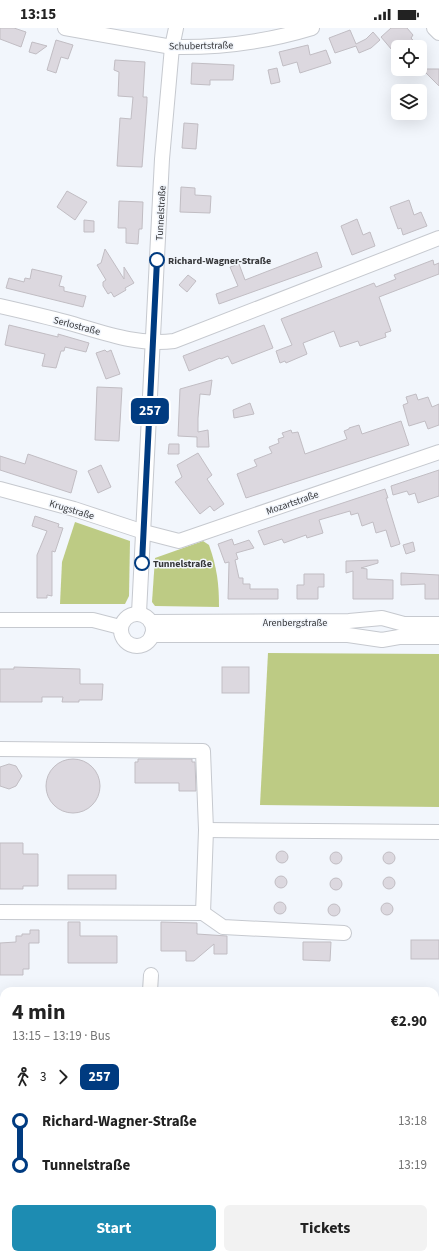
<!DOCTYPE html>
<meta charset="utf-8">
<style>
:root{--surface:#fff;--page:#f2f2f2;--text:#222;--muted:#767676;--accent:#1d8cb2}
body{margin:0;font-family:"Source Sans 3",sans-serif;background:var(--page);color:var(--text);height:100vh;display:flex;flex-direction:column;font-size:15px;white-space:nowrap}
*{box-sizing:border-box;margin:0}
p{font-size:13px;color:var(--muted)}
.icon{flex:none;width:22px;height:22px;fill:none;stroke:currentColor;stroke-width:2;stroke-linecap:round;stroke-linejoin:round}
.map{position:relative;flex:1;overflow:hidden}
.side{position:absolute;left:0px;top:959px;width:439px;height:272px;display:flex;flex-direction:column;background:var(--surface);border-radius:12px 12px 0 0;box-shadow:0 4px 16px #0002}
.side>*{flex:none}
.badge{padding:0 8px;border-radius:6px;font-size:14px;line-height:26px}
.controls{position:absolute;left:391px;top:12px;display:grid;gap:8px}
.controls a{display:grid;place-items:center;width:36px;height:36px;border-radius:6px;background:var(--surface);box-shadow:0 4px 16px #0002;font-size:20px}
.map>.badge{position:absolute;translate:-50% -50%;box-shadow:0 0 0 2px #fff}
.legs{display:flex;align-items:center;gap:6px;height:44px;padding:0 12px;font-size:13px}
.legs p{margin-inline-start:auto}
.summary{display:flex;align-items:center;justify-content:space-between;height:68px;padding:0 12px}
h1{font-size:22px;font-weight:700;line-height:30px}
.primary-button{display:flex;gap:8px;margin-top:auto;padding:8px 12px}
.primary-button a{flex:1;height:46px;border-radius:6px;background:var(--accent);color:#fff;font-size:16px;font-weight:700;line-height:46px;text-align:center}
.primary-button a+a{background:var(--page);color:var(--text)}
ul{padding:0 12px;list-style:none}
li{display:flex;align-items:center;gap:14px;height:44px;font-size:15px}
li i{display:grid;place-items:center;width:6px;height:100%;margin:0 5px;background:currentColor}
li i::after{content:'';width:10px;height:10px;margin:-5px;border:3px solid;border-radius:50%;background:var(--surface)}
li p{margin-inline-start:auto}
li:first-child i{background:linear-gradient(#0000 50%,currentColor 0)}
li:last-child i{background:linear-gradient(currentColor 50%,#0000 0)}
.status{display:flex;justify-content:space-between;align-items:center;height:28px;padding:0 20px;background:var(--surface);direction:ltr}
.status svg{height:11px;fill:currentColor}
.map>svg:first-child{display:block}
.green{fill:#bdcb84}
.building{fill:#dcd8df;stroke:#c1bdc3}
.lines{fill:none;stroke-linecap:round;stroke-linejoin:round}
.minor-casing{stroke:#c6c9cf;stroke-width:16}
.minor{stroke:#fff;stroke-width:14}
.line-1-casing{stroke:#fff;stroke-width:9}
.line-1{stroke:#003b80;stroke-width:6}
.stop-1-dot{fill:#fff;stroke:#003b80;stroke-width:2}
.labels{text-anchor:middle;stroke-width:3;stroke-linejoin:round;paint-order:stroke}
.street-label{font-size:10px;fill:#36373a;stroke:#f2f6fc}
.stop-label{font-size:10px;font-weight:bold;fill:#36373a;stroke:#f2f6fc;text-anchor:start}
</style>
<div class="status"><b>13:15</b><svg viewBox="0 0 49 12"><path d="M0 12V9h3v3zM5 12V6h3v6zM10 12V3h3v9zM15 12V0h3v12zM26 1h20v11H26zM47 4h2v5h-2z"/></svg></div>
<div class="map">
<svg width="439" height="1231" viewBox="0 0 439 1231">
<rect width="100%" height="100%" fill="#f2f6fc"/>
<!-- green -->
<g class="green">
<polygon points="75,494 130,513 129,568 125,576 60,576 62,534"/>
<path d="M203 513 209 517C217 540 219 555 219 579L155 578 152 574 155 530Z"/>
<polygon points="268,625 439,626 439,779 260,777"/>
<rect x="166" y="1227" width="227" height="4"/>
</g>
<!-- building -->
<g class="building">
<polygon points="0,0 14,0 26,4 21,19 0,11"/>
<polygon points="391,0 407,0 413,7 411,10 419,19 405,19 400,14 392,22 381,9"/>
<polygon points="350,2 356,16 366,11 373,4 380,12 371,20 359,25 356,18 335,25 329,10"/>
<polygon points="56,12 73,17 68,31 61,29 56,45 47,42"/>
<polygon points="32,14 47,18 36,26 29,24"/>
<polygon points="308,17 310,27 326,22 331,35 300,45 297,34 283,38 279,24"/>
<polygon points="115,32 145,34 143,69 147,69 147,74 142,139 117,138 120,90 131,91 133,69 118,68 119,44 114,42"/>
<polygon points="192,35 234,37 233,52 210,52 210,57 191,56"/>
<polygon points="277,40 280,54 271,56 268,42"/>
<polygon points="422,41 439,41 439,58"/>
<polygon points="184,95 198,96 196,121 182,120"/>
<polygon points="181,159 195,160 195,167 211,168 210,185 180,184"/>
<polygon points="67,163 87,174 75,192 57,179"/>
<polygon points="409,172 414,187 421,184 427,198 403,207 401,200 398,201 390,179"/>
<polygon points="119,173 143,174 142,201 139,201 138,216 126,215 126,200 118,200"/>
<polygon points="357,191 363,207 370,204 375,218 352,227 341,198"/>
<polygon points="84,192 94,193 94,204 84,204"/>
<polygon points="105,221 124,251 124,239 134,255 125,260 126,262 114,269 111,264 108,266 103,258 103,254 106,252 97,237 101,235"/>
<polygon points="317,224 322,239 219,276 216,266 238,258 230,239 239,236 245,252"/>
<polygon points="433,232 434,237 439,235 439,246 379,269 391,303 385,305 386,309 360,318 358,313 340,319 334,303 303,315 307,326 286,335 285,333 280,335 276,323 292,317 281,291 374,255 376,259 396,251 394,247"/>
<polygon points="32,241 62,248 59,258 64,259 64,263 86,268 83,279 6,260 9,250 24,254 25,250 30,251"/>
<polygon points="188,247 196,253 187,264 179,257"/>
<polygon points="9,297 58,309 58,306 89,315 86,324 65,319 64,323 61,323 56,340 42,338 45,326 5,317"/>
<polygon points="264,297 273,320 232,336 228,328 221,331 220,330 189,343 183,328"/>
<polygon points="105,322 107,324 111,322 120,346 106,351 96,325"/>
<polygon points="212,352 210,367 200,366 198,390 198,404 208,402 209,419 197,419 197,409 178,408 180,361"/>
<polygon points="97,359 122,360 119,413 95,412"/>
<polygon points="416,366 418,372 428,369 432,379 439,376 439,397 428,401 425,393 409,398 403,377 408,375 406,369"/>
<polygon points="250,375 254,386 234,390 233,382"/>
<polygon points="401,393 409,417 246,470 237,446 257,438 254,432 272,425 269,419 279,415 278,411 284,409 282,405 291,402 292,405 298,404 305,426 347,411 344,403 349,401 349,400 359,397 362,406"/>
<polygon points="169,416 179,416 179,426 168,426"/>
<polygon points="198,425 212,447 207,451 224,476 214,483 210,478 200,486 175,454 182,449 177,437"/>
<polygon points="28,426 77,443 71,465 0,442 0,428 25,436"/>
<polygon points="101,437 111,459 98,465 88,443"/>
<polygon points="439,442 439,468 418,475 415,465 409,467 407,463 393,467 391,458"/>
<polygon points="385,461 388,470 386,470 400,516 391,519 386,502 376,505 373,494 362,498 358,485 351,487 350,483 319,492 323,505 307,510 306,507 284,515 282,511 264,517 258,503"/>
<polygon points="35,488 59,496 58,499 63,500 55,524 52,523 52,568 47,567 47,570 37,570 37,527 47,503 32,498"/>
<polygon points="232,511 234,517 249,512 254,520 236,525 238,531 235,532 239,550 243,550 243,556 250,556 250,561 278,561 278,571 228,571 229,534 225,535 218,516"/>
<polygon points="413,514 415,523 406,526 403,517"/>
<polygon points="378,532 378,535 361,540 367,541 367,551 393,552 393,571 353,571 353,543 346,545 346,533"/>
<polygon points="401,545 439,547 439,571 425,571 425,556 401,557"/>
<polygon points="304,546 324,546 324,559 318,559 318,571 297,571 297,557 304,557"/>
<polygon points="14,639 80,641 80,656 103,656 102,672 79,672 79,674 62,674 63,669 42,669 42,674 0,674 0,641 14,641"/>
<rect x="222" y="639" width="27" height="26"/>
<polygon points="138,731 192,731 192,734 195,734 196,763 179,763 179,755 135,755 135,734 138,734"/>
<circle cx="73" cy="758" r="27"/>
<polygon points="9,736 16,738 22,748 16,758 9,761 0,758 0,739"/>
<polygon points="0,815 23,815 23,826 38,826 38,858 23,858 23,861 0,861"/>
<circle cx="282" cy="829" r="6"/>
<circle cx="336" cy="830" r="6"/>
<circle cx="389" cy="830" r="6"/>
<rect x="68" y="847" width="48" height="14"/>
<circle cx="281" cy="854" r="6"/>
<circle cx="389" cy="855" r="6"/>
<circle cx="336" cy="856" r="6"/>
<circle cx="280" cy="880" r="6"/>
<circle cx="387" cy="881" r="6"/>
<circle cx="334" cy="882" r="6"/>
<polygon points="68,894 80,894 80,908 117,908 117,935 68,935"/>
<polygon points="161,894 197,895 197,906 227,908 227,926 214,926 214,916 194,933 186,933 186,923 161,923"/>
<polygon points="30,902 39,902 39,915 29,915 29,941 23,941 23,947 0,947 0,915 16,914 16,908 22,908 22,906 30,906"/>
<rect x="411" y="912" width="28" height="19"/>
<polygon points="303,914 331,914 330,933 303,932"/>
</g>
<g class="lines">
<!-- minor casing -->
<g class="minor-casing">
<g id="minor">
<path d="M65 0 172 19C220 20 266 14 312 0"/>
<polyline points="434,0 439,5"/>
<path d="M0 278C22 283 44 288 66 294 102 304 137 318 174 313L439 210"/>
<polyline points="0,461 74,481 144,504 179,513 439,424"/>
<polyline points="139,585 162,131 172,19 176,0"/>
<circle cx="137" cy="602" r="16"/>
<polyline points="0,592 93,592 120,599"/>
<polyline points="151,594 349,593 382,590 404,596 439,596"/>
<polyline points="152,607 348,607 382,612 399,609 439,609"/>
<polyline points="0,721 203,723 206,802 203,885"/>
<polyline points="206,802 439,804"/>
<polyline points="0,884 203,885 223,899 344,905"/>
<polyline points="150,963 151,947"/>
<polyline points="0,1003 4,1002"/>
</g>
</g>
<!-- minor -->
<use href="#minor" class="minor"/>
</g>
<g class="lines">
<!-- line-1 casing -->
<g class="line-1-casing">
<polyline id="line-1" points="142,535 157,232"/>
</g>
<!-- line-1 -->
<use href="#line-1" class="line-1"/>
</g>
<!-- markers -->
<g class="stop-1-dot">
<circle cx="157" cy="232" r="7"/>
<circle cx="142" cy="535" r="7"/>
</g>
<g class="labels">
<!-- street labels -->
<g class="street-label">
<text transform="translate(201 17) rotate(-1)" y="4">Schubertstraße</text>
<text transform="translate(160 185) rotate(-87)" y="4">Tunnelstraße</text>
<text transform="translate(77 297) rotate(15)" y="4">Serlostraße</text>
<text transform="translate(292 474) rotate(-19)" y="4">Mozartstraße</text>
<text transform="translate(72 481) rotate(17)" y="4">Krugstraße</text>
<text x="295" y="598">Arenbergstraße</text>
</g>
<!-- stop labels -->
<g class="stop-label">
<text x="168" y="236">Richard-Wagner-Straße</text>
<text x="153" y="539">Tunnelstraße</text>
</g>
</g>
</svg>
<div class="controls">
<a><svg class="icon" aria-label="locate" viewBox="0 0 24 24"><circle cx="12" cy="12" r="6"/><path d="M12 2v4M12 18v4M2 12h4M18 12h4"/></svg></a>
<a><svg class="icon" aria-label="layers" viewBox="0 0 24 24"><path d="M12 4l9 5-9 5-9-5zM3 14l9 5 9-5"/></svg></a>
</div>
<b class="badge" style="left:150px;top:383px;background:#003b80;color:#fff">257</b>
<section class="side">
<div class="summary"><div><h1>4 min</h1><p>13:15 – 13:19 · Bus</p></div><b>€2.90</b></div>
<div class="legs"><svg class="icon" aria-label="walk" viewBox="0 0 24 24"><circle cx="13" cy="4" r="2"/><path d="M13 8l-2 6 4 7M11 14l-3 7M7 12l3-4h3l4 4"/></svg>3<svg class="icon" aria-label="forward" viewBox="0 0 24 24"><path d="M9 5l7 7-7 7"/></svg><b class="badge" style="background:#003b80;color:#fff">257</b></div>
<ul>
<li><i style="color:#003b80"></i><b>Richard-Wagner-Straße</b><p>13:18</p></li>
<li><i style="color:#003b80"></i><b>Tunnelstraße</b><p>13:19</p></li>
</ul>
<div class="primary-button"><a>Start</a><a>Tickets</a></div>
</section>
</div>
